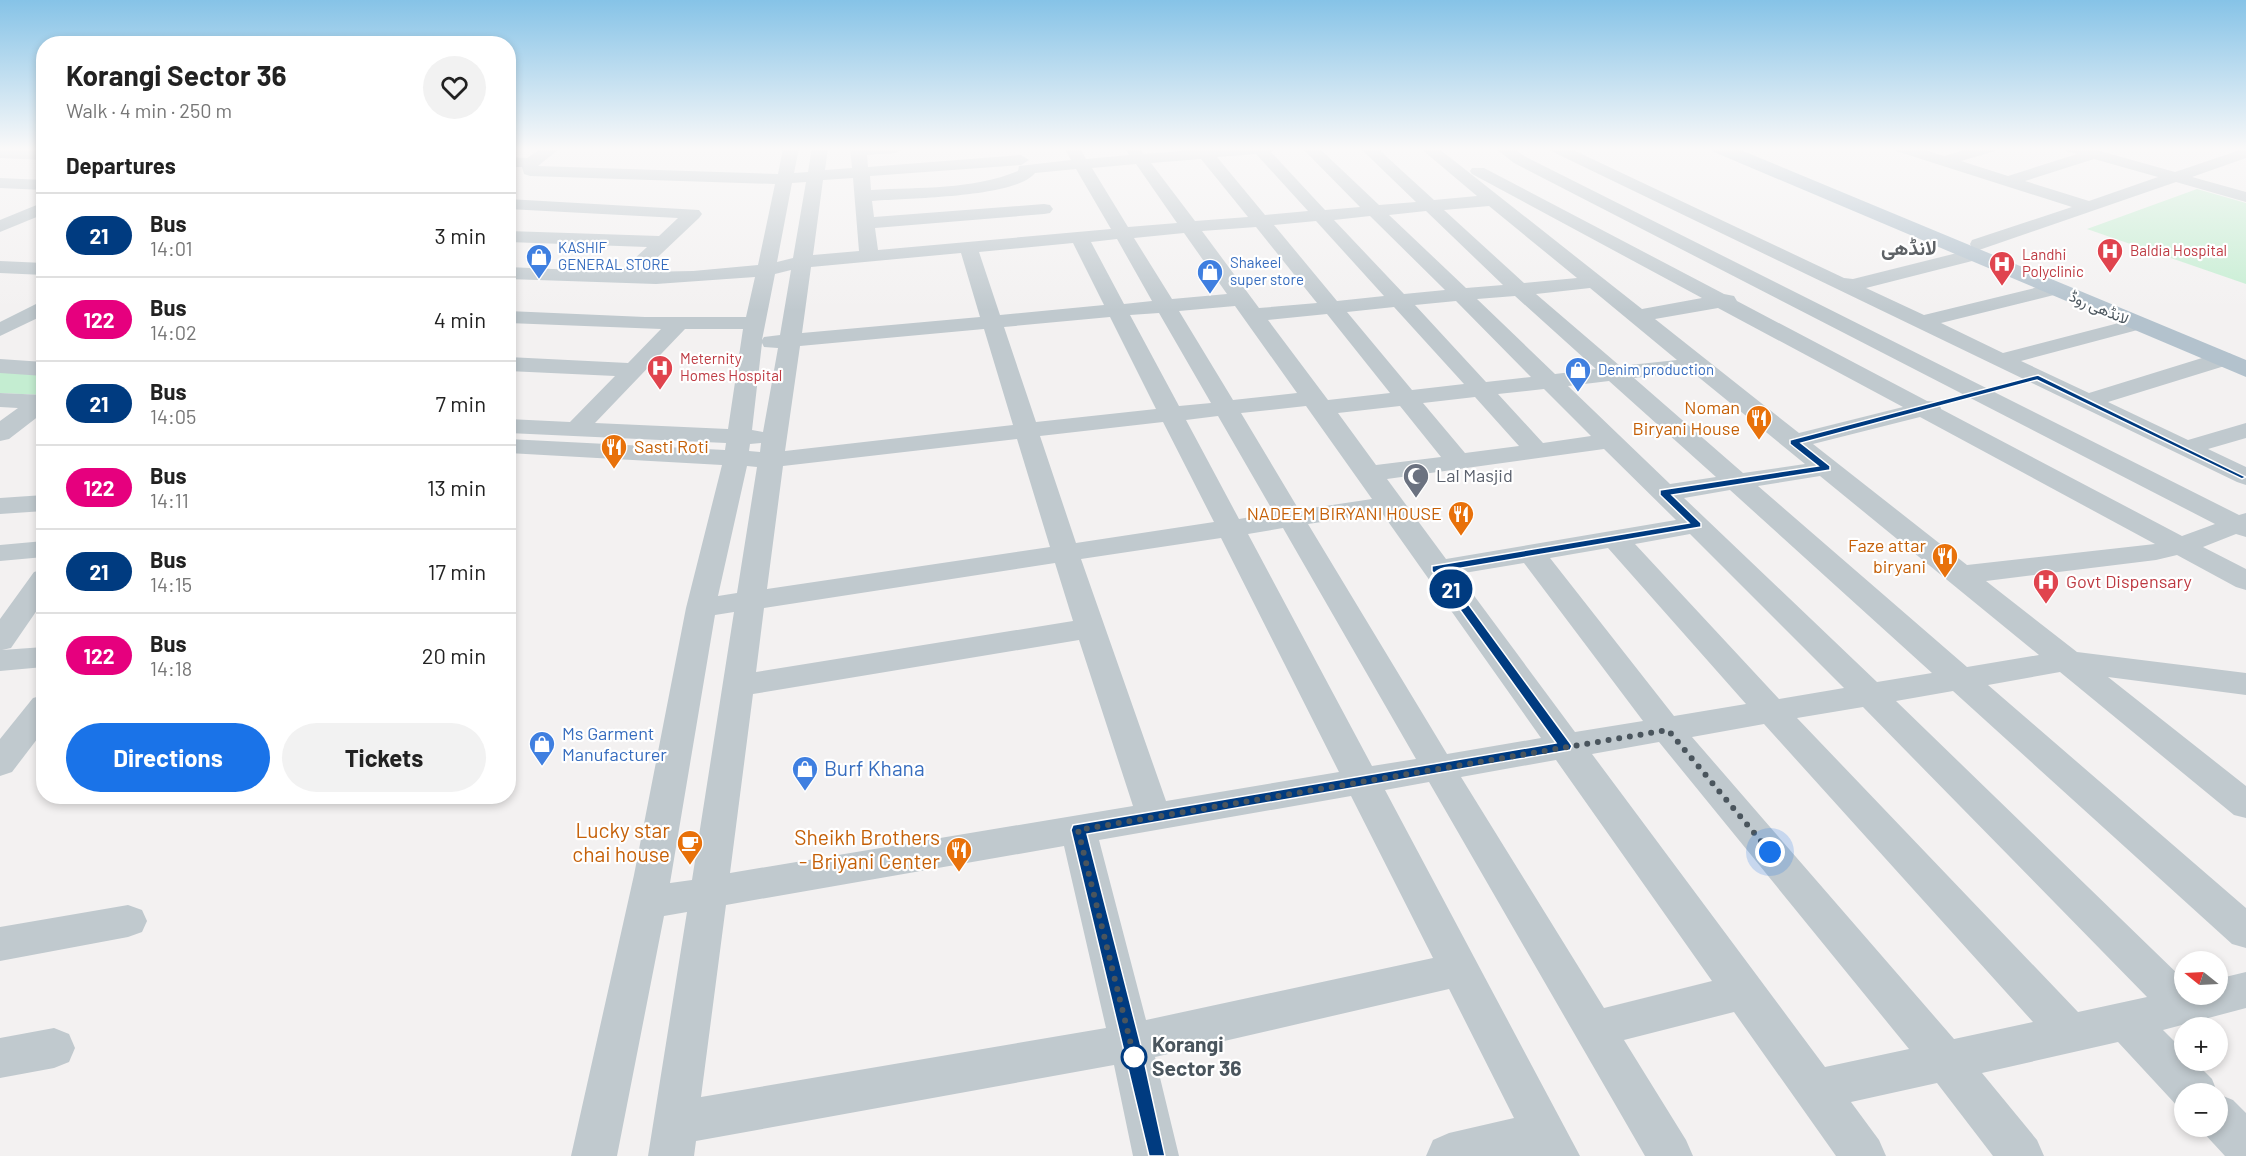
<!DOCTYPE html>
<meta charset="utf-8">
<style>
:root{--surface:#fff;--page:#f2f2f2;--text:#222;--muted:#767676;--line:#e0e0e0;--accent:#1a73e8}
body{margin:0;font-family:Barlow,Vazirmatn,sans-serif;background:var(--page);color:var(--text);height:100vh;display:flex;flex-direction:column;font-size:22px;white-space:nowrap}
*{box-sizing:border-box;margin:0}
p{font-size:20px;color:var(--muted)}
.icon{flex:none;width:33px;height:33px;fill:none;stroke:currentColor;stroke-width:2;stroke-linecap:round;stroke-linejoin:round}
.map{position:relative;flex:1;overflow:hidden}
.panel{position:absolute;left:36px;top:36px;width:480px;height:768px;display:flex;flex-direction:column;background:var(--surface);border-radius:24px;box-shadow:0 3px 9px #0003}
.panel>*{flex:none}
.badge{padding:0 12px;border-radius:20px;font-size:21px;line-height:39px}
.needle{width:39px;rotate:288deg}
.tools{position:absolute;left:2174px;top:951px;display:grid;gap:12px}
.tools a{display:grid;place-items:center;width:54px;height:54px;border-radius:50%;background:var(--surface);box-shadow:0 3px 9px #0003;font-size:30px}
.you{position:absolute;width:30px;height:30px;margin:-15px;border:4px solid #fff;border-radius:50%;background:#1a73e8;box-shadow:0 0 0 9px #1a73e833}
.map>.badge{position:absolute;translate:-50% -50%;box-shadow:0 0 0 3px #fff}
h2{padding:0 30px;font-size:22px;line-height:54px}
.round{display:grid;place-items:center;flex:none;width:63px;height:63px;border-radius:32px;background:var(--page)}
.headline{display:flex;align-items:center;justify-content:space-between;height:102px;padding:0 30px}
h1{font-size:28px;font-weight:700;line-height:45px}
.primary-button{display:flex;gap:12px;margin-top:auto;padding:12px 30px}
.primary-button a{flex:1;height:69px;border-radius:36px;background:var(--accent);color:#fff;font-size:24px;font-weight:700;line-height:69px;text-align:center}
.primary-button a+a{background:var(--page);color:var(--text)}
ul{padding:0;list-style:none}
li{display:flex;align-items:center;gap:18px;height:84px;padding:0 30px;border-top:2px solid var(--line)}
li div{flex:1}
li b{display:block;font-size:22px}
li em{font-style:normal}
li .badge{min-width:66px;font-weight:700;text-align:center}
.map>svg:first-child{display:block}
.green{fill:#c4edd1}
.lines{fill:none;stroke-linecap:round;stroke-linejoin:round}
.minor{fill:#c0c9ce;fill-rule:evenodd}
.major{fill:#b3c2cd;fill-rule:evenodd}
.line{fill:#003b80;stroke:#fff;stroke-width:1.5}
.walk{stroke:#4a555d;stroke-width:6;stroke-dasharray:0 10.8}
.stop-dot{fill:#fff;stroke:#003b80;stroke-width:3}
.labels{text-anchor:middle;stroke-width:4.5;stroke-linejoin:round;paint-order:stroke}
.far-shop-label{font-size:15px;fill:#366cbe;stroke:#fff;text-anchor:start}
.far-health-label{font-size:15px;fill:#be3a42;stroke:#fff;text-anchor:start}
.far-street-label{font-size:15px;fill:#4a555d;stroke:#fff}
.food-label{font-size:18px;fill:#c56008;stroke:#fff;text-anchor:end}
.worship-label{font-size:18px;fill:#5b616d;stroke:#fff;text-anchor:start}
.health-label{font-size:18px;fill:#be3a42;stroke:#fff;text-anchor:start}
.shop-label{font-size:18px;fill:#366cbe;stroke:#fff;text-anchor:start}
.far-district-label{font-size:20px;font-weight:bold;fill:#5e6266;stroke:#fff}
.near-shop-label{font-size:21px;fill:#366cbe;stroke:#fff;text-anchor:start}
.near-food-label{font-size:21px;fill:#c56008;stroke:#fff;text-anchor:end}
.near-stop-label{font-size:21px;font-weight:bold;fill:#4a555d;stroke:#fff;text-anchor:start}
</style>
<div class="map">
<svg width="2246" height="1156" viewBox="0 0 2246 1156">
<rect width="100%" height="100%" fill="#f3f1f1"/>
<!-- green -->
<g class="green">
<polygon points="2197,189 2246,203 2246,284 2087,229"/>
<polygon points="0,371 43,373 43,395 0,393"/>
</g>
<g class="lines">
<!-- minor -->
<g class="minor">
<polygon points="0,148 44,150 44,160 0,158"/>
<path d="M542 148H560L538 166 778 174 783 148H799L794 173 808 172 812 148H828L825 170 852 168 850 148H904L896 153 867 155 868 167 1021 155 1029 160 1021 165 870 176 871 190C920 187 972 190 1018 171L1019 166 1071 160 1064 148H1080L1086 159 1129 155 1124 148H1140L1144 154 1194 150 1193 148H1276L1271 152 1325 210 1360 207 1302 148H1319L1379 205 1416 202 1360 148H1377L1434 200 1477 196 1420 148H1438L1642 309 1702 298 1472 174 1470 171 1472 168H1484L1724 294 1734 296 1737 301 1927 401 1939 402 1941 409 2182 536 2215 524 1514 163 1495 148H1513L1526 157 2239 515 2246 513V537L2236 534 2203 547 2246 569V590L2236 587 2177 555 2156 560 1986 581 2077 652 2246 673V695L2108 677 2246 786V818L2234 815 2060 672 1988 685 2246 908V948L2232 944 1953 691 1896 701 2184 980V994H2217V979L2246 972V1008L2163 1030 2184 1051V1060H2193L2212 1079 2218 1094 2233 1100 2246 1113V1156H2225L2201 1130 2200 1126H2217V1094H2184V1110L2180 1109 2118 1042 1982 1073 2037 1140 2044 1156H1993L1937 1083 1851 1102 1879 1140 1886 1156H1836L1734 1012 1624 1040 1686 1140 1693 1156H1645L1429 782 1385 790 1580 1156H1426L1433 1140 1449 1133 1514 1118 1449 989 1155 1057 1179 1156H1133L1114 1065 696 1141 694 1156H648L687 912 664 916 617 1156H571L634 875 686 608 722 465 508 453V439L725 450 726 443 508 433V419L570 422 615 376 508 371V357L628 363 661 329 508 323V311L645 317H746L755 277 656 284 508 279V267L620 272 647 247 508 242V231L659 236 678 218 508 209V199L699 210 702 214 699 218 642 272 693 271 758 265 775 184 530 176 524 174 522 167H508V157L527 158ZM1256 154 1308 211 1265 215 1217 157ZM1201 159 1248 217 1195 221 1151 163ZM1136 164 1177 223 1128 227 1092 168ZM1076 169 1111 229 878 250 875 228 1044 214 1050 213 1053 209 1050 205 1044 204 874 217 872 201C905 198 1016 198 1035 173ZM853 178 859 251 813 255 823 180ZM806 182 793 258 777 262 792 183ZM1489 206 1577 278 1524 283 1444 210ZM1426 211 1503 285 1466 288 1389 215ZM1370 216 1445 290 1404 294 1334 220ZM1316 221 1384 296 1337 301 1274 225ZM1256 227 1317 303 1259 308 1202 231ZM1184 233 1227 294 1172 299 1134 238ZM1117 239 1152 301 1124 304 1091 242ZM1073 243 1104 305 1000 315 979 252ZM961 253 980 317 802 333 811 267ZM791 270 780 335 764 337 762 340 775 274ZM1590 288 1677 360 1620 366 1536 294ZM1515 296 1596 369 1555 374 1477 299ZM1456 301 1531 377 1486 382 1415 305ZM1235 306 1297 393 1233 400 1179 311ZM1394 307 1464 384 1412 390 1347 312ZM1718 308 1903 407 1799 433 1655 319ZM1159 313 1211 403 1179 406 1130 315ZM1327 314 1390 393 1328 400 1268 320ZM1110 317 1156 409 1036 422 1004 327ZM685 329H743L728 429 595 423ZM984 329 1013 425 785 451 800 346ZM762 343 764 347 778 348 763 432 752 430ZM1691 371 1805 464 1743 473 1634 378ZM1609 381 1716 477 1670 484 1568 386ZM1544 389 1591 436 1543 443 1498 394ZM1475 397 1519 446 1465 453 1423 403ZM1306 406 1372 499 1299 510 1241 413ZM1400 406 1441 457 1376 465 1338 413ZM1218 416 1274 513 1239 519 1186 420ZM1920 417 2155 544 1967 565 1813 444ZM1163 422 1214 522 1076 543 1040 436ZM1017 439 1050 547 767 589 783 466ZM761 443 760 452 749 451 750 444ZM1604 449 1676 520 1446 559 1387 479ZM747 466 757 467 737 593 718 596ZM1820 476 2039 655 1967 667 1758 486ZM1730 490 1932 673 1877 682 1684 498ZM1382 513 1541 738 1447 754 1308 524ZM1283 528 1416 759 1372 766 1248 534ZM1690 534 1844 688 1779 699 1635 544ZM1221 538 1339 772 1166 801 1081 559ZM1608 548 1746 704 1674 716 1550 558ZM1055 563 1073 621 756 672 764 608ZM1524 563 1643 721 1575 732 1458 574ZM734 612 692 880 670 883 715 615ZM1079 640 1133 806 730 873 753 694ZM1863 707 2147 997 2078 1012 1797 718ZM1764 724 2033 1022 1954 1039 1692 737ZM1659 742 1909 1049 1825 1067 1592 754ZM1556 760 1712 981 1604 1008 1461 777ZM1351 796 1433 958 1146 1020 1099 840ZM1064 846 1106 1028 701 1097 726 905Z"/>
<polygon points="1549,148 1569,148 1844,278 1853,279 1973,249 1980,251 1982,255 1980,259 1866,288 1924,315 2055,283 2062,285 2065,289 2062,293 1941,323 2003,353 2138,318 2145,320 2148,324 2145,328 2021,361 2089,393 2215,354 2223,352 2231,354 2234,359 2231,364 2108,402 2188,440 2246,423 2246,438 2208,449 2246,467 2246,485 2237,482 1551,151"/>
<path d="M1894 148H1918L1944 156 1972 148H1997L1995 151 1961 161 2008 176 2077 154 2066 151 2064 148H2089L2175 172 2246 148V158L2192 177 2246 192V202L2176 182 1979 250 1972 248 1970 244 1972 240 2072 207 1896 151ZM2094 159 2158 177 2089 201 2025 181Z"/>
<polygon points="0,178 44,180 44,190 0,188"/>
<polygon points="44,202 44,214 0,232 0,220"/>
<polygon points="0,261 44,263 44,275 0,273"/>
<polygon points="44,300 44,315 0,336 0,322"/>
<polygon points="0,359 44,362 44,376 0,373"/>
<polygon points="0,393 44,395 44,412 9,439 0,441 0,421 18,408 0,407"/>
<polygon points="44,495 44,511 0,514 0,498"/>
<polygon points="44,541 44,557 0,561 0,545"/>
<polygon points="44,569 44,600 11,648 2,650 44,647 44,667 0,671 0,619 34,572"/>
<polygon points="44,695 44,730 12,772 0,776 0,739 33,698"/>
<polygon points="128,905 142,910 147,921 142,932 128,937 0,961 0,927"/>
<polygon points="54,1028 69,1034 75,1048 69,1062 54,1068 0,1078 0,1038"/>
</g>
<!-- major -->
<polygon class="major" points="1711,148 1736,148 2246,360 2246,377 1714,152"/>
</g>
<!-- sky -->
<linearGradient id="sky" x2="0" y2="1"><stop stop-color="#86c3e7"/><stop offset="0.48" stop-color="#faf9f9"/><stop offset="1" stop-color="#faf9f9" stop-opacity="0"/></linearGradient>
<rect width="2246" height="310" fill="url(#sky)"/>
<!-- line -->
<polygon class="line" points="2038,375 2246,477 2242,479 2037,380 1801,443 1830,466 1830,470 1672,495 1701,523 1701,527 1444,571 1570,743 1572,746 1570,750 1087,834 1140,1042 1165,1156 1149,1156 1071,830 1073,825 1556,743 1432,571 1432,566 1689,523 1660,495 1660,490 1818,466 1790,444 1790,440"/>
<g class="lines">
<!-- walk -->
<polyline class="walk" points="1134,1057 1136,1065 1078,830 1668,730 1770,852"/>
</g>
<!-- icons -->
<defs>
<g id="hospital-pin" transform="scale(1.35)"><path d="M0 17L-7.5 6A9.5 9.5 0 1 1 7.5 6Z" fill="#e0444e" stroke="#fff"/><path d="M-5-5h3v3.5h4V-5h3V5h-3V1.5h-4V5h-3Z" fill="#fff"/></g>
<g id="shop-pin" transform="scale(1.35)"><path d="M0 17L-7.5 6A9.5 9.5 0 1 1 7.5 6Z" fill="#3f7fe0" stroke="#fff"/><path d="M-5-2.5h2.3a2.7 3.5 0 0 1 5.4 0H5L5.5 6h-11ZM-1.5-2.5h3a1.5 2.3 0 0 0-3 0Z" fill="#fff"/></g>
<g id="restaurant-pin" transform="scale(1.35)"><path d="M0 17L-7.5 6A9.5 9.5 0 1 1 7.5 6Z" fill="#e8710a" stroke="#fff"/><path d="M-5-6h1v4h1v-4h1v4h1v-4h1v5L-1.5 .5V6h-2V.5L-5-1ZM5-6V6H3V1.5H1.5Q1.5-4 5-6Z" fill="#fff"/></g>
<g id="mosque-pin" transform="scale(1.35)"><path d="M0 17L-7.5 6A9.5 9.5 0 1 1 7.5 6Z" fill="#6b7280" stroke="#fff"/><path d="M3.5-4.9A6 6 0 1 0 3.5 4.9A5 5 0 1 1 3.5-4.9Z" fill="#fff"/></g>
<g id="cafe-pin" transform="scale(1.35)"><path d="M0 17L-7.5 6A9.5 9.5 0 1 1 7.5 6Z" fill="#e8710a" stroke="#fff"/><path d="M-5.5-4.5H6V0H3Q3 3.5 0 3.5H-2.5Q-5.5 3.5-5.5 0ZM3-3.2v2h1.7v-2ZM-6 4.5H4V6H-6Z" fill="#fff"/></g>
</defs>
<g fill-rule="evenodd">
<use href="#hospital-pin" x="2110" y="251"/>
<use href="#shop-pin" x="539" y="257"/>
<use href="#hospital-pin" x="2002" y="264"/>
<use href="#shop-pin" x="1210" y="272"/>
<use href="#hospital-pin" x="660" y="368"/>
<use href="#shop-pin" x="1578" y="370"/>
<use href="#restaurant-pin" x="1759" y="418"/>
<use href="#restaurant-pin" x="614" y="447"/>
<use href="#mosque-pin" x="1416" y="476"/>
<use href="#restaurant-pin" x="1461" y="514"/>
<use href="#restaurant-pin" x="1945" y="556"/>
<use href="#hospital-pin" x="2046" y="582"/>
<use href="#shop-pin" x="542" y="744"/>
<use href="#shop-pin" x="805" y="769"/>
<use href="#cafe-pin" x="690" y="843"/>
<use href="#restaurant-pin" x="959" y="850"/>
</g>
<!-- markers -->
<circle class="stop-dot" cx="1134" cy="1057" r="12"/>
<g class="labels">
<!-- far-shop labels -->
<g class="far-shop-label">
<text x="558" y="253">KASHIF<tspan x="558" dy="17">GENERAL STORE</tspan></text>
<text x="1230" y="268">Shakeel<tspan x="1230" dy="17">super store</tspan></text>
<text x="1598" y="375">Denim production</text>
</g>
<!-- far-health labels -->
<g class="far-health-label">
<text x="2130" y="256">Baldia Hospital</text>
<text x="2022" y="260">Landhi<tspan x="2022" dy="17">Polyclinic</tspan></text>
<text x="680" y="364">Meternity<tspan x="680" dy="17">Homes Hospital</tspan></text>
</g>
<!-- far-street labels -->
<g class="far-street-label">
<text transform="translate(2099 308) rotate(23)" y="5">لانڈھی روڈ</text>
</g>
<!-- food labels -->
<g class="food-label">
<text x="1740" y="414">Noman<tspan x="1740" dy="21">Biryani House</tspan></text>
<text x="634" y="453" text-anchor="start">Sasti Roti</text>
<text x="1442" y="520">NADEEM BIRYANI HOUSE</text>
<text x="1926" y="552">Faze attar<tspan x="1926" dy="21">biryani</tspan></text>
</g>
<!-- worship labels -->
<g class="worship-label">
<text x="1436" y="482">Lal Masjid</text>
</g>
<!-- health labels -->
<g class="health-label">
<text x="2066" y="588">Govt Dispensary</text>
</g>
<!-- shop labels -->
<g class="shop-label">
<text x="562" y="740">Ms Garment<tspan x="562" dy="21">Manufacturer</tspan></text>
</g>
<!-- far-district labels -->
<g class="far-district-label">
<text x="1909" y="255">لانڈھی</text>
</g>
<!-- near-shop labels -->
<g class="near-shop-label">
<text x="824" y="776">Burf Khana</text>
</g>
<!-- near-food labels -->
<g class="near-food-label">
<text x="670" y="838">Lucky star<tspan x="670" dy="24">chai house</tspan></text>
<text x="940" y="845">Sheikh Brothers<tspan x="940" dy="24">- Briyani Center</tspan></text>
</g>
<!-- near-stop labels -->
<g class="near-stop-label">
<text x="1152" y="1052">Korangi<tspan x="1152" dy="24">Sector 36</tspan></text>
</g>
</g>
</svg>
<div class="tools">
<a><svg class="needle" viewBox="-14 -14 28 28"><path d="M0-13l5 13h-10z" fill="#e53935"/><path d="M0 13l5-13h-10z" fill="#767676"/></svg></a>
<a>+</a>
<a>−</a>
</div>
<div class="you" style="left:1770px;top:852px"></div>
<b class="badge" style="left:1451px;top:589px;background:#003b80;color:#fff">21</b>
<section class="panel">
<div class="headline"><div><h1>Korangi Sector 36</h1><p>Walk · 4 min · 250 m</p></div><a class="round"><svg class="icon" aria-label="heart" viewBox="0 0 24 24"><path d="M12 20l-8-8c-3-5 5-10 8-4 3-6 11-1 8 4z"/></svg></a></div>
<h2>Departures</h2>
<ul>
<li><span class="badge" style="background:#003b80;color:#fff">21</span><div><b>Bus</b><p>14:01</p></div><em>3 min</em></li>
<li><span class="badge" style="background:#e6007e;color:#fff">122</span><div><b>Bus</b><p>14:02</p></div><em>4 min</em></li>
<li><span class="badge" style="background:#003b80;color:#fff">21</span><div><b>Bus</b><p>14:05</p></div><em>7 min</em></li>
<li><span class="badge" style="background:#e6007e;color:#fff">122</span><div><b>Bus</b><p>14:11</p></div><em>13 min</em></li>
<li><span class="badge" style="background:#003b80;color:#fff">21</span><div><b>Bus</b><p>14:15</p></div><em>17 min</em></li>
<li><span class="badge" style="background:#e6007e;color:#fff">122</span><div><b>Bus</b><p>14:18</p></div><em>20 min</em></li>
</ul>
<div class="primary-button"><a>Directions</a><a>Tickets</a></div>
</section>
</div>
